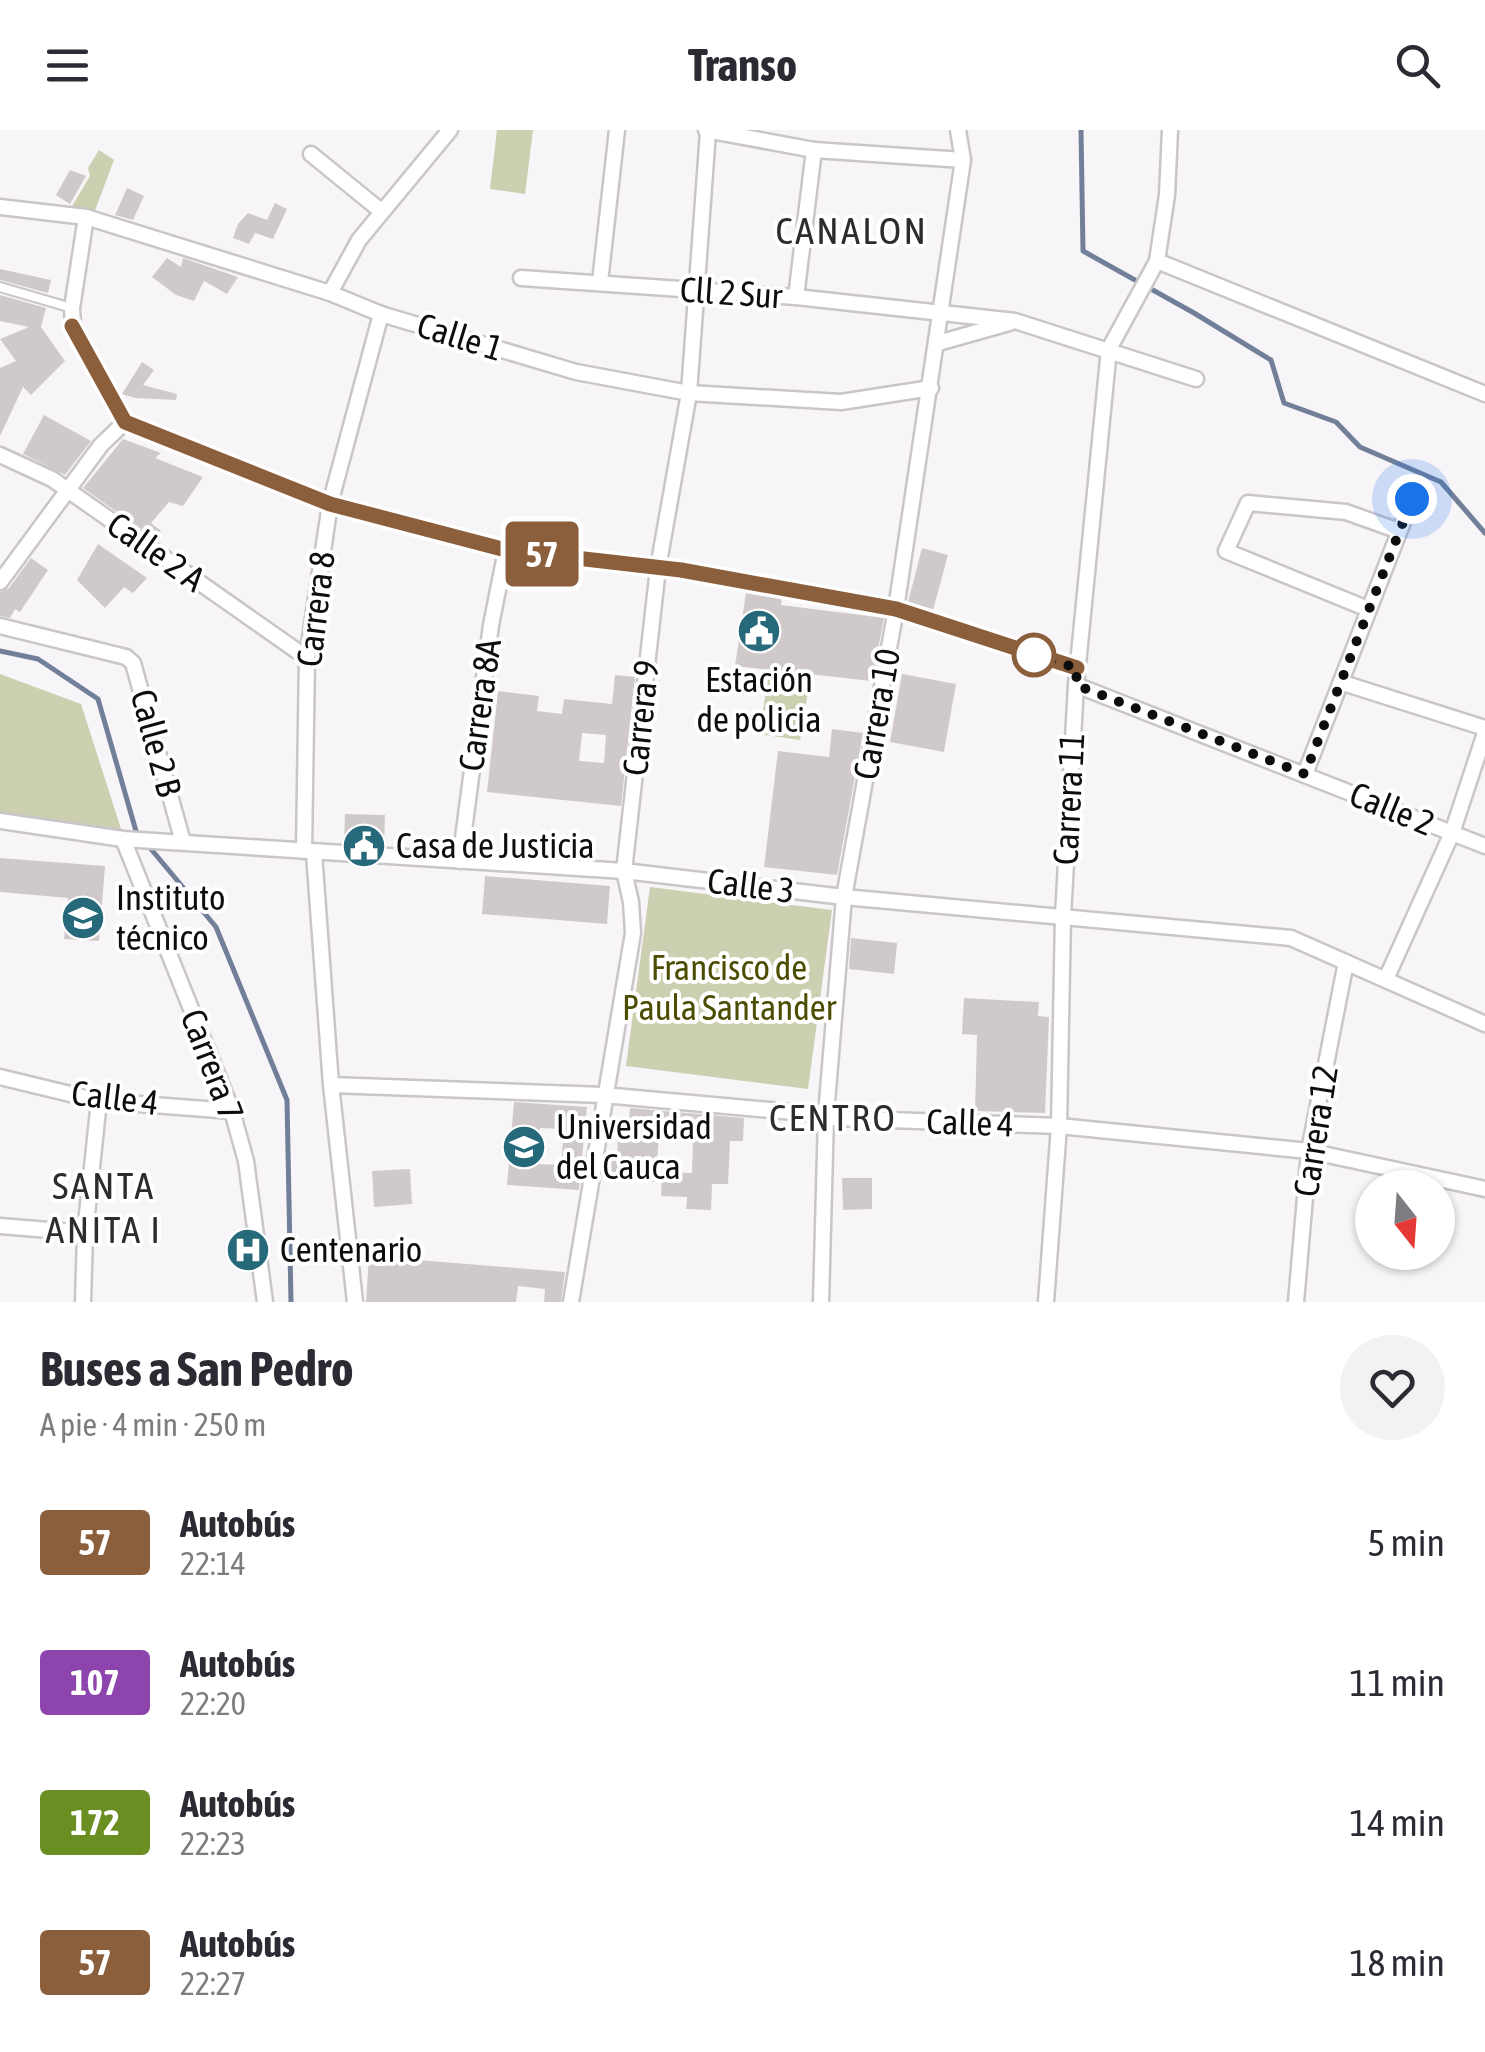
<!DOCTYPE html>
<html lang="es">
<meta charset="utf-8">
<style>
:root{--surface:#fff;--page:#f2f2f3;--text:#2b2b33;--muted:#7c7c81}
body{margin:0;font-family:"Asap Condensed",sans-serif;background:var(--page);color:var(--text);height:100vh;display:flex;flex-direction:column;font-size:38px;white-space:nowrap}
*{box-sizing:border-box;margin:0}
p{font-size:32px;color:var(--muted)}
.icon{flex:none;width:55px;height:55px;fill:none;stroke:currentColor;stroke-width:2;stroke-linecap:round;stroke-linejoin:round}
.map{position:relative;height:1172px;overflow:hidden}
.details{display:flex;flex-direction:column;background:var(--surface);flex:1}
.details>*{flex:none}
.badge{padding:0 20px;border-radius:8px;font-size:35px;line-height:65px}
.needle{width:65px;rotate:163deg}
.controls{position:absolute;left:1355px;top:1040px;display:grid;gap:20px}
.controls a{display:grid;place-items:center;width:100px;height:100px;border-radius:50%;background:var(--surface);box-shadow:0 2px 8px #0004;font-size:50px}
.you{position:absolute;width:50px;height:50px;margin:-25px;border:8px solid #fff;border-radius:50%;background:#1a73e8;box-shadow:0 0 0 15px #1a73e833}
.map>.badge{position:absolute;translate:-50% -50%;box-shadow:0 0 0 5px #fff}
.round{display:grid;place-items:center;flex:none;width:105px;height:105px;border-radius:52px;background:var(--page)}
.summary{display:flex;align-items:center;justify-content:space-between;height:170px;padding:0 40px}
h1{font-size:48px;font-weight:700;line-height:75px}
ul{padding:0;list-style:none}
li{display:flex;align-items:center;gap:30px;height:140px;padding:0 40px}
li div{flex:1}
li b{display:block;font-size:38px}
li em{font-style:normal}
li .badge{min-width:110px;font-weight:700;text-align:center}
header{display:flex;justify-content:space-between;align-items:center;height:130px;padding:0 40px;background:var(--surface);font-size:45px;font-weight:700}
.map>svg:first-child{display:block}
.green{fill:#cdcfb1}
.lines{fill:none;stroke-linecap:round;stroke-linejoin:round}
.stream{stroke:#717f99;stroke-width:5}
.building{fill:#d0c9c9;fill-rule:evenodd}
.service-casing{stroke:#c9c5c9;stroke-width:12}
.minor-casing{stroke:#c9c5c9;stroke-width:19}
.service{stroke:#fff;stroke-width:8}
.minor{stroke:#fff;stroke-width:14}
.line-casing{stroke:#fff;stroke-width:22}
.line{stroke:#8b5e3c;stroke-width:15}
.walk{stroke:#0e0d0e;stroke-width:10;stroke-dasharray:0 18}
.stop-dot{fill:#fff;stroke:#8b5e3c;stroke-width:5}
.labels{text-anchor:middle;stroke-width:8;stroke-linejoin:round;paint-order:stroke}
.street-label{font-size:35px;fill:#0e0d0e;stroke:#fff}
.poi-label{font-size:35px;fill:#0e0d0e;stroke:#fff;text-anchor:start}
.park-label{font-size:35px;fill:#4c4d01;stroke:#fff}
.neighbourhood-label{font-size:38px;letter-spacing:2.5px;fill:#2e2b2e;stroke:#fff}
</style>
<header><svg class="icon" aria-label="menu" viewBox="0 0 24 24"><path d="M4 6h16M4 12h16M4 18h16"/></svg>Transo<svg class="icon" aria-label="search" viewBox="0 0 24 24"><circle cx="10" cy="10" r="6"/><path d="M15 15l6 6"/></svg></header>
<div class="map">
<svg width="1485" height="1172" viewBox="0 0 1485 1172">
<rect width="100%" height="100%" fill="#f8f5f9"/>
<!-- green -->
<g class="green">
<polygon points="497,0 533,0 525,64 490,59"/>
<polygon points="99,20 114,30 94,83 72,76 90,46 88,38"/>
<polygon points="769,543 810,550 800,610 759,604"/>
<polygon points="0,544 81,574 122,702 0,692"/>
<polygon points="650,757 832,780 808,959 626,936"/>
</g>
<g class="lines">
<!-- stream -->
<g class="stream">
<polyline points="1081,0 1083,121 1194,183 1271,230 1284,273 1336,292 1360,317 1441,352 1485,403"/>
<polyline points="0,521 38,529 98,569 136,701 216,797 287,970 291,1172"/>
</g>
</g>
<!-- building -->
<g class="building">
<polygon points="70,40 86,46 70,74 56,65"/>
<polygon points="127,58 144,66 133,90 115,85"/>
<polygon points="275,73 287,79 273,109 255,103 249,114 233,108 238,94 248,83 267,90"/>
<polygon points="167,128 181,137 183,128 238,147 227,164 204,151 194,171 176,165 152,147"/>
<polygon points="0,139 51,150 48,163 0,150"/>
<polygon points="0,165 46,178 41,197 65,231 31,265 23,257 0,306 0,238 16,231 0,209 29,197 0,191"/>
<polygon points="142,232 154,240 143,255 177,264 176,270 135,268 122,264"/>
<polygon points="44,285 91,311 65,345 23,324"/>
<polygon points="123,309 161,323 155,328 203,347 183,376 169,372 151,393 161,401 155,409 83,358"/>
<polygon points="98,414 147,448 133,463 124,457 105,478 77,450"/>
<polygon points="922,418 948,425 933,480 908,472"/>
<polygon points="31,428 48,440 20,482 15,479 10,488 0,486 0,462 9,458"/>
<polygon points="746,463 782,469 781,475 884,488 872,551 735,536"/>
<polygon points="902,544 956,554 944,622 890,612"/>
<path d="M615 545 635 547 621 676 487 662 498 561 539 566 537 581 562 584 564 569 612 574ZM582 603 606 605 604 633 579 631Z"/>
<polygon points="832,599 863,603 837,745 764,737 778,621 829,627"/>
<polygon points="345,684 385,685 384,715 344,712"/>
<polygon points="0,728 105,736 99,811 64,809 68,768 0,762"/>
<polygon points="485,746 610,756 607,794 482,784"/>
<polygon points="851,808 897,813 894,844 849,839"/>
<polygon points="964,868 1039,872 1038,886 1049,887 1045,983 975,981 977,905 962,904"/>
<path d="M514 972 587 977 579 1060 507 1055ZM540 998 564 999 561 1035 537 1034Z"/>
<polygon points="630,978 744,988 743,1011 730,1011 728,1054 712,1054 711,1080 686,1079 687,1067 661,1066 662,1042 692,1043 693,1009 659,1008 655,1052 606,1049 608,1022 617,1023 619,989 629,990"/>
<polygon points="410,1039 412,1074 374,1077 372,1041"/>
<polygon points="842,1048 872,1048 872,1079 843,1080"/>
<polygon points="369,1126 565,1142 561,1172 544,1172 545,1159 518,1156 516,1172 366,1172"/>
</g>
<g class="lines">
<!-- service casing -->
<g class="service-casing">
<polyline id="service" points="0,157 72,178"/>
</g>
<!-- minor casing -->
<g class="minor-casing">
<g id="minor">
<polyline points="706,0 814,20 963,30"/>
<polyline points="311,24 381,81"/>
<polyline points="0,77 86,87 330,163 381,184 576,242 689,263 841,272 931,258"/>
<polyline points="86,87 72,178 73,195 125,292 330,374 506,420 681,440 896,479 1077,539"/>
<polyline points="1157,131 1485,264"/>
<polyline points="521,148 796,167 1015,191 1196,249"/>
<polyline points="600,152 617,0"/>
<polyline points="330,163 359,110 450,0"/>
<polyline points="796,167 814,20"/>
<polyline points="938,213 1009,193"/>
<polyline points="0,325 52,349 307,528"/>
<polyline points="0,452 101,315 125,292"/>
<polyline points="1368,479 1226,421 1248,373 1346,382 1399,401"/>
<polyline points="0,496 126,527 133,533 183,712"/>
<polyline points="1343,553 1485,598"/>
<polyline points="1076,555 1485,716"/>
<polyline points="1305,644 1412,369"/>
<polyline points="0,691 123,709 624,741 844,767 1291,808 1485,894"/>
<polyline points="123,709 232,981 246,1031 265,1172"/>
<polyline points="304,721 307,528 330,374 381,184"/>
<polyline points="314,723 331,955 355,1172"/>
<polyline points="460,731 491,495 506,420"/>
<polyline points="1386,849 1452,703 1485,603"/>
<polyline points="0,947 99,971 232,981"/>
<polyline points="331,955 603,965 826,985 833,988 1059,996 1309,1021 1485,1059"/>
<polyline points="0,1096 85,1103"/>
<polyline points="83,1172 85,1103 99,971"/>
<polyline points="571,1172 633,803 631,772 624,741 658,438 689,263 708,2"/>
<polyline points="821,1172 826,985 844,767 896,479 963,30 958,0"/>
<polyline points="1046,1172 1059,996 1063,786 1076,555 1109,219 1157,131 1167,65 1170,0"/>
<polyline points="1296,1172 1309,1021 1346,832"/>
</g>
</g>
<!-- service -->
<use href="#service" class="service"/>
<!-- minor -->
<use href="#minor" class="minor"/>
</g>
<g class="lines">
<!-- line casing -->
<g class="line-casing">
<polyline id="line" points="72,196 125,292 330,374 506,420 681,440 896,479 1077,538"/>
</g>
<!-- line -->
<use href="#line" class="line"/>
<!-- walk -->
<polyline class="walk" points="1034,525 1077,538 1076,555 1305,644 1412,369"/>
</g>
<!-- icons -->
<defs>
<g id="civic-disc" transform="scale(2.25)"><circle r="9.5" fill="#25697a" stroke="#fff"/><path d="M-.6-6.5H3V-4.5H.6V-3L4-1V1h2V6H-6V1h2V-1L-.6-3ZM-1.2 2.5V6h2.4V2.5Z" fill="#fff"/></g>
<g id="university-disc" transform="scale(2.25)"><circle r="9.5" fill="#25697a" stroke="#fff"/><path d="M0-5L7-2L0 1L-7-2ZM-4 1L0 2.5L4 1V4Q0 6-4 4Z" fill="#fff"/></g>
<g id="hospital-disc" transform="scale(2.25)"><circle r="9.5" fill="#25697a" stroke="#fff"/><path d="M-5-5h3v3.5h4V-5h3V5h-3V1.5h-4V5h-3Z" fill="#fff"/></g>
</defs>
<g fill-rule="evenodd">
<use href="#civic-disc" x="759" y="501"/>
<use href="#civic-disc" x="364" y="716"/>
<use href="#university-disc" x="83" y="788"/>
<use href="#university-disc" x="524" y="1017"/>
<use href="#hospital-disc" x="248" y="1120"/>
</g>
<!-- markers -->
<circle class="stop-dot" cx="1034" cy="525" r="20"/>
<g class="labels">
<!-- street labels -->
<g class="street-label">
<text transform="translate(731 163) rotate(4)" y="12">Cll 2 Sur</text>
<text transform="translate(460 207) rotate(17)" y="12">Calle 1</text>
<text transform="translate(156 422) rotate(35)" y="12">Calle 2 A</text>
<text transform="translate(316 479) rotate(-83)" y="12">Carrera 8</text>
<text transform="translate(480 575) rotate(-82)" y="12">Carrera 8A</text>
<text transform="translate(877 584) rotate(-80)" y="12">Carrera 10</text>
<text transform="translate(641 588) rotate(-84)" y="12">Carrera 9</text>
<text transform="translate(156 613) rotate(75)" y="12">Calle 2 B</text>
<text transform="translate(1069 669) rotate(-87)" y="12">Carrera 11</text>
<text transform="translate(1392 679) rotate(22)" y="12">Calle 2</text>
<text transform="translate(751 756) rotate(7)" y="12">Calle 3</text>
<text transform="translate(212 935) rotate(69)" y="12">Carrera 7</text>
<text transform="translate(115 968) rotate(7)" y="12">Calle 4</text>
<text transform="translate(970 993) rotate(2)" y="12">Calle 4</text>
<text transform="translate(1316 1001) rotate(-81)" y="12">Carrera 12</text>
</g>
<!-- poi labels -->
<g class="poi-label">
<text x="759" y="562" text-anchor="middle">Estación<tspan x="759" dy="40">de policia</tspan></text>
<text x="396" y="728">Casa de Justicia</text>
<text x="116" y="780">Instituto<tspan x="116" dy="40">técnico</tspan></text>
<text x="556" y="1009">Universidad<tspan x="556" dy="40">del Cauca</tspan></text>
<text x="280" y="1132">Centenario</text>
</g>
<!-- park labels -->
<g class="park-label">
<text x="729" y="850">Francisco de<tspan x="729" dy="40">Paula Santander</tspan></text>
</g>
<!-- neighbourhood labels -->
<g class="neighbourhood-label">
<text x="852" y="114">CANALON</text>
<text x="833" y="1001">CENTRO</text>
<text x="104" y="1069">SANTA<tspan x="104" dy="44">ANITA I</tspan></text>
</g>
</g>
</svg>
<div class="controls">
<a><svg class="needle" viewBox="-14 -14 28 28"><path d="M0-13l5 13h-10z" fill="#e53935"/><path d="M0 13l5-13h-10z" fill="#7c7c81"/></svg></a>
</div>
<div class="you" style="left:1412px;top:369px"></div>
<b class="badge" style="left:542px;top:424px;background:#8b5e3c;color:#fff">57</b>
</div>
<section class="details">
<div class="summary"><div><h1>Buses a San Pedro</h1><p>A pie · 4 min · 250 m</p></div><a class="round"><svg class="icon" aria-label="heart" viewBox="0 0 24 24"><path d="M12 20l-8-8c-3-5 5-10 8-4 3-6 11-1 8 4z"/></svg></a></div>
<ul>
<li><span class="badge" style="background:#8b5e3c;color:#fff">57</span><div><b>Autobús</b><p>22:14</p></div><em>5 min</em></li>
<li><span class="badge" style="background:#8e44ad;color:#fff">107</span><div><b>Autobús</b><p>22:20</p></div><em>11 min</em></li>
<li><span class="badge" style="background:#6b8e23;color:#fff">172</span><div><b>Autobús</b><p>22:23</p></div><em>14 min</em></li>
<li><span class="badge" style="background:#8b5e3c;color:#fff">57</span><div><b>Autobús</b><p>22:27</p></div><em>18 min</em></li>
</ul>
</section>
